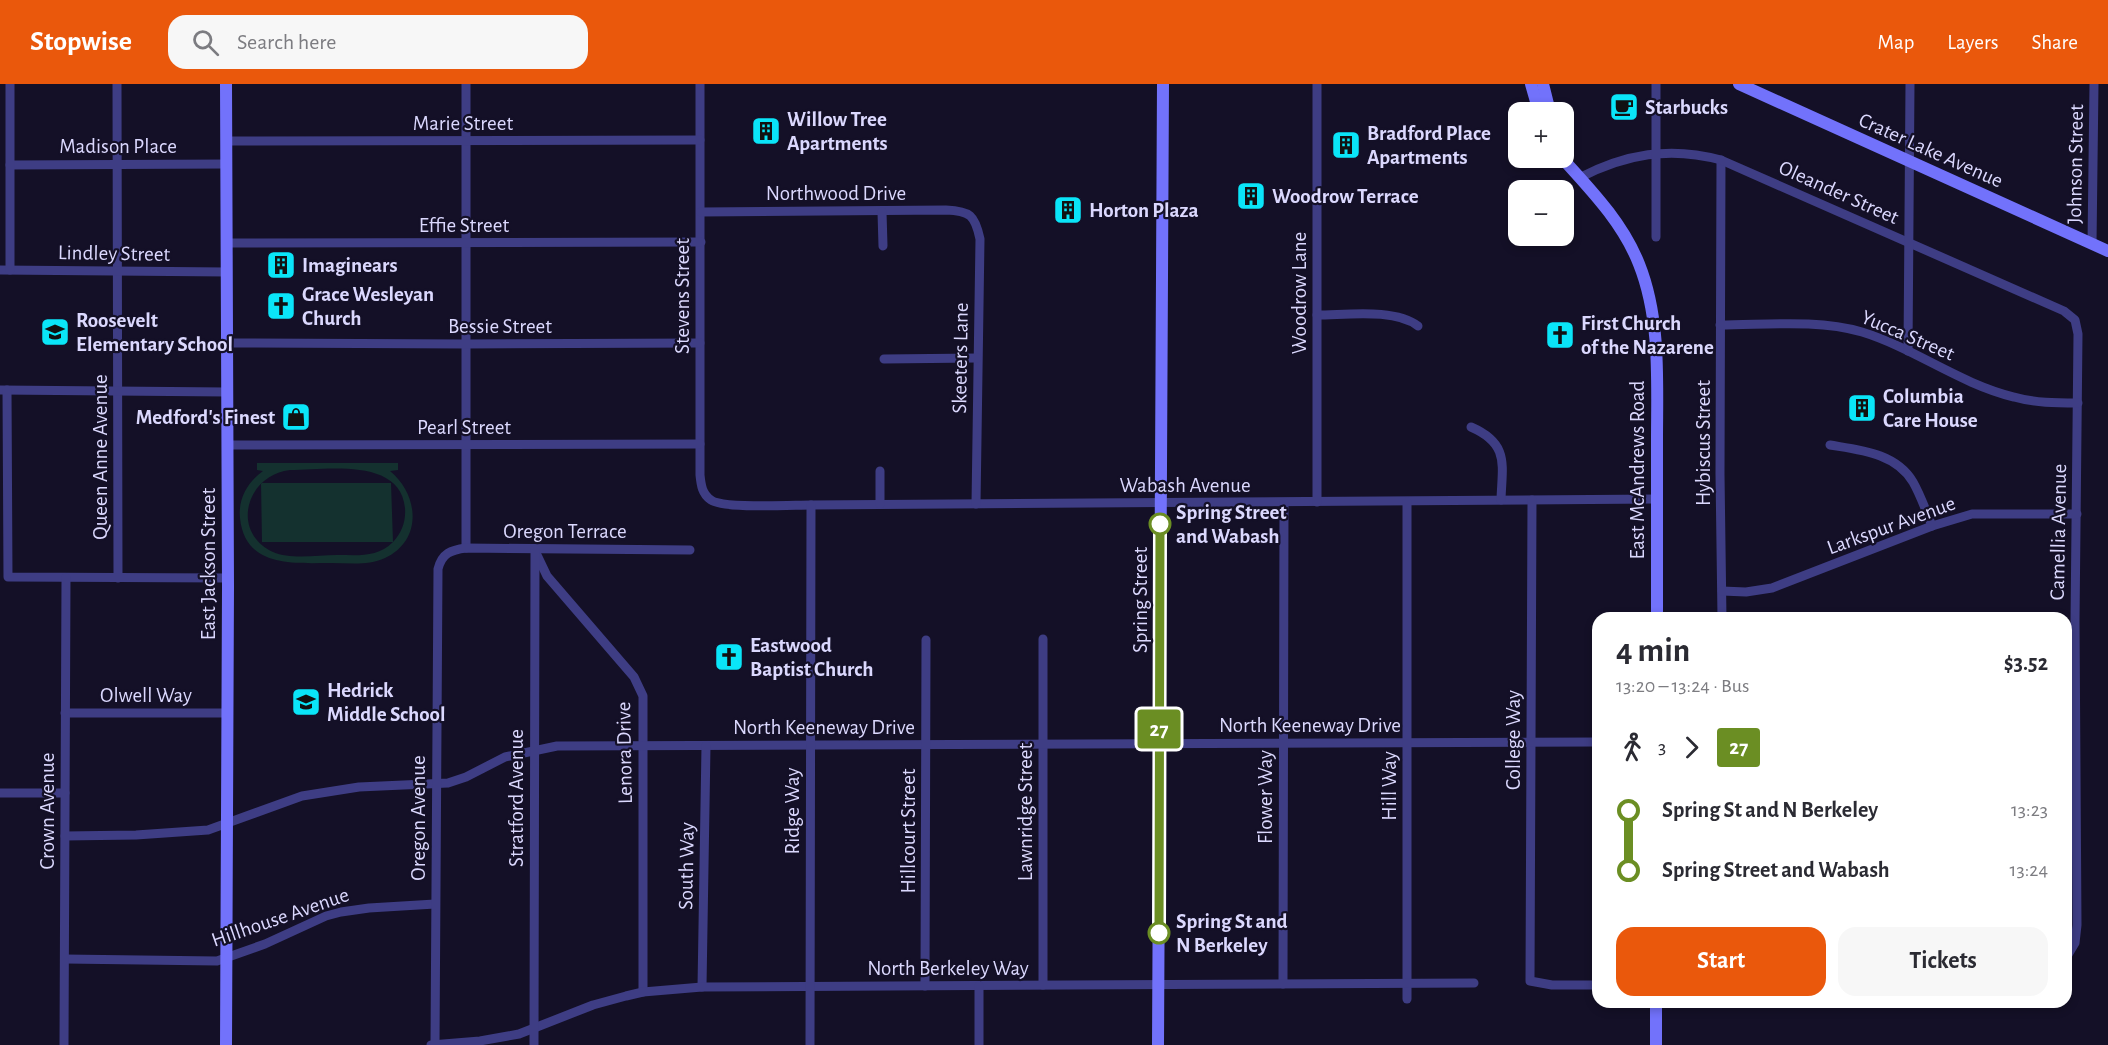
<!DOCTYPE html>
<meta charset="utf-8">
<style>
:root{--surface:#fff;--page:#f7f7f7;--text:#2b2b33;--muted:#7c7c81;--accent:#ea580c}
body{margin:0;font-family:"Alegreya Sans",sans-serif;background:var(--page);color:var(--text);height:100vh;display:flex;flex-direction:column;font-size:22px;white-space:nowrap}
*{box-sizing:border-box;margin:0}
p{font-size:20px;color:var(--muted)}
.icon{flex:none;width:33px;height:33px;fill:none;stroke:currentColor;stroke-width:2;stroke-linecap:round;stroke-linejoin:round}
.map{position:relative;flex:1;overflow:hidden}
.panel{position:absolute;left:1592px;top:528px;width:480px;height:396px;display:flex;flex-direction:column;background:var(--surface);border-radius:18px;box-shadow:0 3px 9px #0003}
.panel>*{flex:none}
.badge{padding:0 12px;border-radius:4px;font-size:21px;line-height:39px}
.buttons{position:absolute;left:1508px;top:18px;display:grid;gap:12px}
.buttons a{display:grid;place-items:center;width:66px;height:66px;border-radius:12px;background:var(--surface);box-shadow:0 3px 9px #0003;font-size:30px}
.map>.badge{position:absolute;translate:-50% -50%;box-shadow:0 0 0 3px #fff}
.legs{display:flex;align-items:center;gap:9px;height:66px;padding:0 24px;font-size:20px}
.legs p{margin-inline-start:auto}
.head{display:flex;align-items:center;justify-content:space-between;height:102px;padding:0 24px}
h1{font-size:33px;font-weight:700;line-height:45px}
.button{display:flex;gap:12px;margin-top:auto;padding:12px 24px}
.button a{flex:1;height:69px;border-radius:18px;background:var(--accent);color:#fff;font-size:24px;font-weight:700;line-height:69px;text-align:center}
.button a+a{background:var(--page);color:var(--text)}
ul{padding:0 24px;list-style:none}
li{display:flex;align-items:center;gap:21px;height:60px;font-size:22px}
li i{display:grid;place-items:center;width:9px;height:100%;margin:0 8px;background:currentColor}
li i::after{content:'';width:15px;height:15px;margin:-8px;border:4px solid;border-radius:50%;background:var(--surface)}
li p{margin-inline-start:auto}
li:first-child i{background:linear-gradient(#0000 50%,currentColor 0)}
li:last-child i{background:linear-gradient(currentColor 50%,#0000 0)}
header{display:flex;align-items:center;gap:36px;box-sizing:border-box;height:84px;padding:0 30px;background:var(--accent);color:#fff}
header strong{font-size:28px}
nav{display:flex;gap:33px;margin-inline-start:auto;font-size:21px}
.search{width:420px;height:54px;background:var(--page);display:flex;align-items:center;gap:15px;box-sizing:border-box;padding:0 21px;border-radius:18px;color:var(--muted);font-size:22px}
.map>svg:first-child{display:block}
.green{fill:#14312f;fill-rule:evenodd}
.lines{fill:none;stroke-linecap:round;stroke-linejoin:round}
.street{stroke:#3e3d84;stroke-width:9}
.secondary{stroke:#7272fb;stroke-width:12}
.line-1-casing{stroke:#fff;stroke-width:14}
.line-1{stroke:#6b8e23;stroke-width:9}
.stop-1-dot{fill:#fff;stroke:#6b8e23;stroke-width:3}
.labels{text-anchor:middle;stroke-width:4.5;stroke-linejoin:round;paint-order:stroke}
.poi-label{font-size:21px;font-weight:bold;fill:#dbd8fe;stroke:#141027;text-anchor:start}
.street-label{font-size:21px;fill:#dbd8fe;stroke:#141027}
.stop-label{font-size:21px;font-weight:bold;fill:#dbd8fe;stroke:#141027;text-anchor:start}
</style>
<header>
<strong>Stopwise</strong>
<div class="search"><svg class="icon" aria-label="search" viewBox="0 0 24 24"><circle cx="10" cy="10" r="6"/><path d="M15 15l6 6"/></svg>Search here</div>
<nav><a>Map</a><a>Layers</a><a>Share</a></nav>
</header>
<div class="map">
<svg width="2108" height="961" viewBox="0 0 2108 961">
<rect width="100%" height="100%" fill="#141027"/>
<!-- green -->
<path class="green" d="M257 379H398V386L390 387C419 411 423 456 385 474 368 482 349 479 331 479 294 479 245 484 240 434 238 414 248 398 263 387L257 386ZM290 386C326 386 400 373 405 424 406 437 402 449 393 458L391 399H261L262 458H393C377 474 358 471 337 471 318 471 291 476 273 468 230 448 246 391 290 386Z"/>
<g class="lines">
<!-- street -->
<g class="street">
<polyline points="117,0 118,494"/>
<polyline points="466,0 466,464"/>
<path d="M700 0V391C701 401 702 410 711 416 723 425 792 421 811 421L1657 415"/>
<polyline points="227,57 700,56"/>
<polyline points="1721,76 1720,390 1722,534"/>
<polyline points="10,81 226,80"/>
<path d="M1579 94C1625 70 1670 62 1721 76L2064 227 2075 236 2078 250 2075 538 2077 841 2075 859 2066 874"/>
<path d="M701 128 946 126C970 127 975 131 980 155L976 420"/>
<polyline points="882,128 883,162"/>
<polyline points="1656,153 1656,0"/>
<polyline points="227,159 701,158"/>
<polyline points="2092,160 2094,0"/>
<polyline points="0,186 227,188"/>
<polyline points="10,186 10,0"/>
<path d="M1317 231C1346 231 1395 224 1418 242"/>
<path d="M1720 241C1766 241 1817 235 1862 248 1914 264 1960 300 2014 313 2035 319 2056 319 2078 319"/>
<polyline points="228,259 465,260 700,259"/>
<polyline points="1908,267 1910,0"/>
<polyline points="884,275 977,274"/>
<polyline points="0,306 227,308"/>
<polyline points="7,306 8,493 228,494"/>
<path d="M1471 343C1510 360 1502 381 1501 416"/>
<polyline points="228,361 700,360"/>
<path d="M1830 361C1860 366 1896 369 1913 398 1921 412 1926 427 1932 442"/>
<polyline points="880,387 880,420"/>
<polyline points="1532,416 1530,897 1552,901 1598,901"/>
<polyline points="1317,418 1317,0"/>
<polyline points="537,471 547,492 634,593 643,612 643,908"/>
<polyline points="1722,507 1746,508 1772,504 1932,442 1972,430 2077,430"/>
<polyline points="1043,555 1043,901"/>
<polyline points="65,629 227,629"/>
<polyline points="0,709 65,709"/>
<polyline points="65,752 136,751 208,746 302,712 359,703 448,699 466,693 505,673 557,662 1598,658"/>
<polyline points="65,875 217,877 265,860 326,832 341,828 369,824 435,820"/>
<polyline points="1283,900 1284,419"/>
<polyline points="925,902 926,556"/>
<polyline points="702,903 706,662"/>
<polyline points="1407,915 1407,418"/>
<polyline points="64,961 66,494"/>
<polyline points="431,961 480,957 519,950 593,921 626,912 643,908 702,903 1474,899"/>
<path d="M435 961 438 485C442 469 451 466 466 464L690 466"/>
<polyline points="534,961 535,466"/>
<polyline points="810,961 811,421"/>
<polyline points="979,961 979,902"/>
</g>
<!-- secondary -->
<g class="secondary">
<polyline points="1531,0 1539,28"/>
<polyline points="1543,0 1550,28"/>
<polyline points="1739,0 2108,167"/>
<path d="M1562 74C1591 106 1623 139 1639 180 1661 235 1657 298 1657 356 1657 415 1657 475 1657 534"/>
<polyline points="1656,918 1656,961"/>
<polyline points="226,961 228,503 226,0"/>
<polyline points="1158,961 1163,0"/>
</g>
</g>
<g class="lines">
<!-- line-1 casing -->
<g class="line-1-casing">
<polyline id="line-1" points="1159,849 1160,440"/>
</g>
<!-- line-1 -->
<use href="#line-1" class="line-1"/>
</g>
<!-- icons -->
<defs>
<g id="cafe-square" transform="scale(1.5)"><rect x="-9" y="-9" width="18" height="18" rx="4" fill="#0ae5f8" stroke="#141027"/><path d="M-5.5-4.5H6V0H3Q3 3.5 0 3.5H-2.5Q-5.5 3.5-5.5 0ZM3-3.2v2h1.7v-2ZM-6 4.5H4V6H-6Z" fill="#111"/></g>
<g id="building-square" transform="scale(1.5)"><rect x="-9" y="-9" width="18" height="18" rx="4" fill="#0ae5f8" stroke="#141027"/><path d="M-4-6H4V6H1V3H-1V6H-4ZM-2.5-4.3h1.7v1.8h-1.7ZM.8-4.3h1.7v1.8H.8ZM-2.5-1h1.7V.8h-1.7ZM.8-1h1.7V.8H.8Z" fill="#111"/></g>
<g id="church-square" transform="scale(1.5)"><rect x="-9" y="-9" width="18" height="18" rx="4" fill="#0ae5f8" stroke="#141027"/><path d="M-1.2-6h2.4v3.5h3.3v2.4h-3.3V6h-2.4V-.1h-3.3v-2.4h3.3Z" fill="#111"/></g>
<g id="school-square" transform="scale(1.5)"><rect x="-9" y="-9" width="18" height="18" rx="4" fill="#0ae5f8" stroke="#141027"/><path d="M0-5L7-2L0 1L-7-2ZM-4 1L0 2.5L4 1V4Q0 6-4 4Z" fill="#111"/></g>
<g id="shop-square" transform="scale(1.5)"><rect x="-9" y="-9" width="18" height="18" rx="4" fill="#0ae5f8" stroke="#141027"/><path d="M-5-2.5h2.3a2.7 3.5 0 0 1 5.4 0H5L5.5 6h-11ZM-1.5-2.5h3a1.5 2.3 0 0 0-3 0Z" fill="#111"/></g>
</defs>
<g fill-rule="evenodd">
<use href="#cafe-square" x="1624" y="23"/>
<use href="#building-square" x="766" y="47"/>
<use href="#building-square" x="1346" y="61"/>
<use href="#building-square" x="1251" y="112"/>
<use href="#building-square" x="1068" y="126"/>
<use href="#building-square" x="281" y="181"/>
<use href="#church-square" x="281" y="222"/>
<use href="#school-square" x="55" y="248"/>
<use href="#church-square" x="1560" y="251"/>
<use href="#building-square" x="1862" y="324"/>
<use href="#shop-square" x="296" y="333"/>
<use href="#church-square" x="729" y="573"/>
<use href="#school-square" x="306" y="618"/>
</g>
<!-- markers -->
<g class="stop-1-dot">
<circle cx="1160" cy="440" r="10"/>
<circle cx="1159" cy="849" r="10"/>
</g>
<g class="labels">
<!-- poi labels -->
<g class="poi-label">
<text x="1645" y="30">Starbucks</text>
<text x="787" y="42">Willow Tree<tspan x="787" dy="24">Apartments</tspan></text>
<text x="1367" y="56">Bradford Place<tspan x="1367" dy="24">Apartments</tspan></text>
<text x="1272" y="119">Woodrow Terrace</text>
<text x="1089" y="133">Horton Plaza</text>
<text x="302" y="188">Imaginears</text>
<text x="302" y="217">Grace Wesleyan<tspan x="302" dy="24">Church</tspan></text>
<text x="76" y="243">Roosevelt<tspan x="76" dy="24">Elementary School</tspan></text>
<text x="1581" y="246">First Church<tspan x="1581" dy="24">of the Nazarene</tspan></text>
<text x="1883" y="319">Columbia<tspan x="1883" dy="24">Care House</tspan></text>
<text x="275" y="340" text-anchor="end">Medford's Finest</text>
<text x="750" y="568">Eastwood<tspan x="750" dy="24">Baptist Church</tspan></text>
<text x="327" y="613">Hedrick<tspan x="327" dy="24">Middle School</tspan></text>
</g>
<!-- street labels -->
<g class="street-label">
<text x="463" y="46">Marie Street</text>
<text x="118" y="69">Madison Place</text>
<text transform="translate(1931 66) rotate(24)" y="7">Crater Lake Avenue</text>
<text transform="translate(2075 80) rotate(-89)" y="7">Johnson Street</text>
<text transform="translate(1839 108) rotate(24)" y="7">Oleander Street</text>
<text x="836" y="116">Northwood Drive</text>
<text x="464" y="148">Effie Street</text>
<text transform="translate(114 169) rotate(1)" y="7">Lindley Street</text>
<text transform="translate(1299 209) rotate(-90)" y="7">Woodrow Lane</text>
<text transform="translate(682 212) rotate(-90)" y="7">Stevens Street</text>
<text x="500" y="249">Bessie Street</text>
<text transform="translate(1908 251) rotate(23)" y="7">Yucca Street</text>
<text transform="translate(960 274) rotate(-89)" y="7">Skeeters Lane</text>
<text x="464" y="350">Pearl Street</text>
<text transform="translate(1703 359) rotate(-90)" y="7">Hybiscus Street</text>
<text transform="translate(100 373) rotate(-90)" y="7">Queen Anne Avenue</text>
<text transform="translate(1637 386) rotate(-90)" y="7">East McAndrews Road</text>
<text x="1185" y="408">Wabash Avenue</text>
<text transform="translate(1891 441) rotate(-20)" y="7">Larkspur Avenue</text>
<text x="565" y="454">Oregon Terrace</text>
<text transform="translate(2058 448) rotate(-89)" y="7">Camellia Avenue</text>
<text transform="translate(208 480) rotate(-90)" y="7">East Jackson Street</text>
<text transform="translate(1140 516) rotate(-90)" y="7">Spring Street</text>
<text x="146" y="618">Olwell Way</text>
<text x="1310" y="648">North Keeneway Drive</text>
<text x="824" y="650">North Keeneway Drive</text>
<text transform="translate(1513 656) rotate(-90)" y="7">College Way</text>
<text transform="translate(624 669) rotate(-91)" y="7">Lenora Drive</text>
<text transform="translate(1389 702) rotate(-90)" y="7">Hill Way</text>
<text transform="translate(1265 713) rotate(-90)" y="7">Flower Way</text>
<text transform="translate(516 714) rotate(-90)" y="7">Stratford Avenue</text>
<text transform="translate(47 727) rotate(-90)" y="7">Crown Avenue</text>
<text transform="translate(792 727) rotate(-90)" y="7">Ridge Way</text>
<text transform="translate(1025 728) rotate(-90)" y="7">Lawnridge Street</text>
<text transform="translate(418 734) rotate(-90)" y="7">Oregon Avenue</text>
<text transform="translate(908 747) rotate(-90)" y="7">Hillcourt Street</text>
<text transform="translate(686 782) rotate(-89)" y="7">South Way</text>
<text transform="translate(280 833) rotate(-19)" y="7">Hillhouse Avenue</text>
<text x="948" y="891">North Berkeley Way</text>
</g>
<!-- stop labels -->
<g class="stop-label">
<text x="1176" y="435">Spring Street<tspan x="1176" dy="24">and Wabash</tspan></text>
<text x="1176" y="844">Spring St and<tspan x="1176" dy="24">N Berkeley</tspan></text>
</g>
</g>
</svg>
<div class="buttons">
<a>+</a>
<a>−</a>
</div>
<b class="badge" style="left:1159px;top:645px;background:#6b8e23;color:#fff">27</b>
<section class="panel">
<div class="head"><div><h1>4 min</h1><p>13:20 – 13:24 · Bus</p></div><b>$3.52</b></div>
<div class="legs"><svg class="icon" aria-label="walk" viewBox="0 0 24 24"><circle cx="13" cy="4" r="2"/><path d="M13 8l-2 6 4 7M11 14l-3 7M7 12l3-4h3l4 4"/></svg>3<svg class="icon" aria-label="forward" viewBox="0 0 24 24"><path d="M9 5l7 7-7 7"/></svg><b class="badge" style="background:#6b8e23;color:#fff">27</b></div>
<ul>
<li><i style="color:#6b8e23"></i><b>Spring St and N Berkeley</b><p>13:23</p></li>
<li><i style="color:#6b8e23"></i><b>Spring Street and Wabash</b><p>13:24</p></li>
</ul>
<div class="button"><a>Start</a><a>Tickets</a></div>
</section>
</div>
